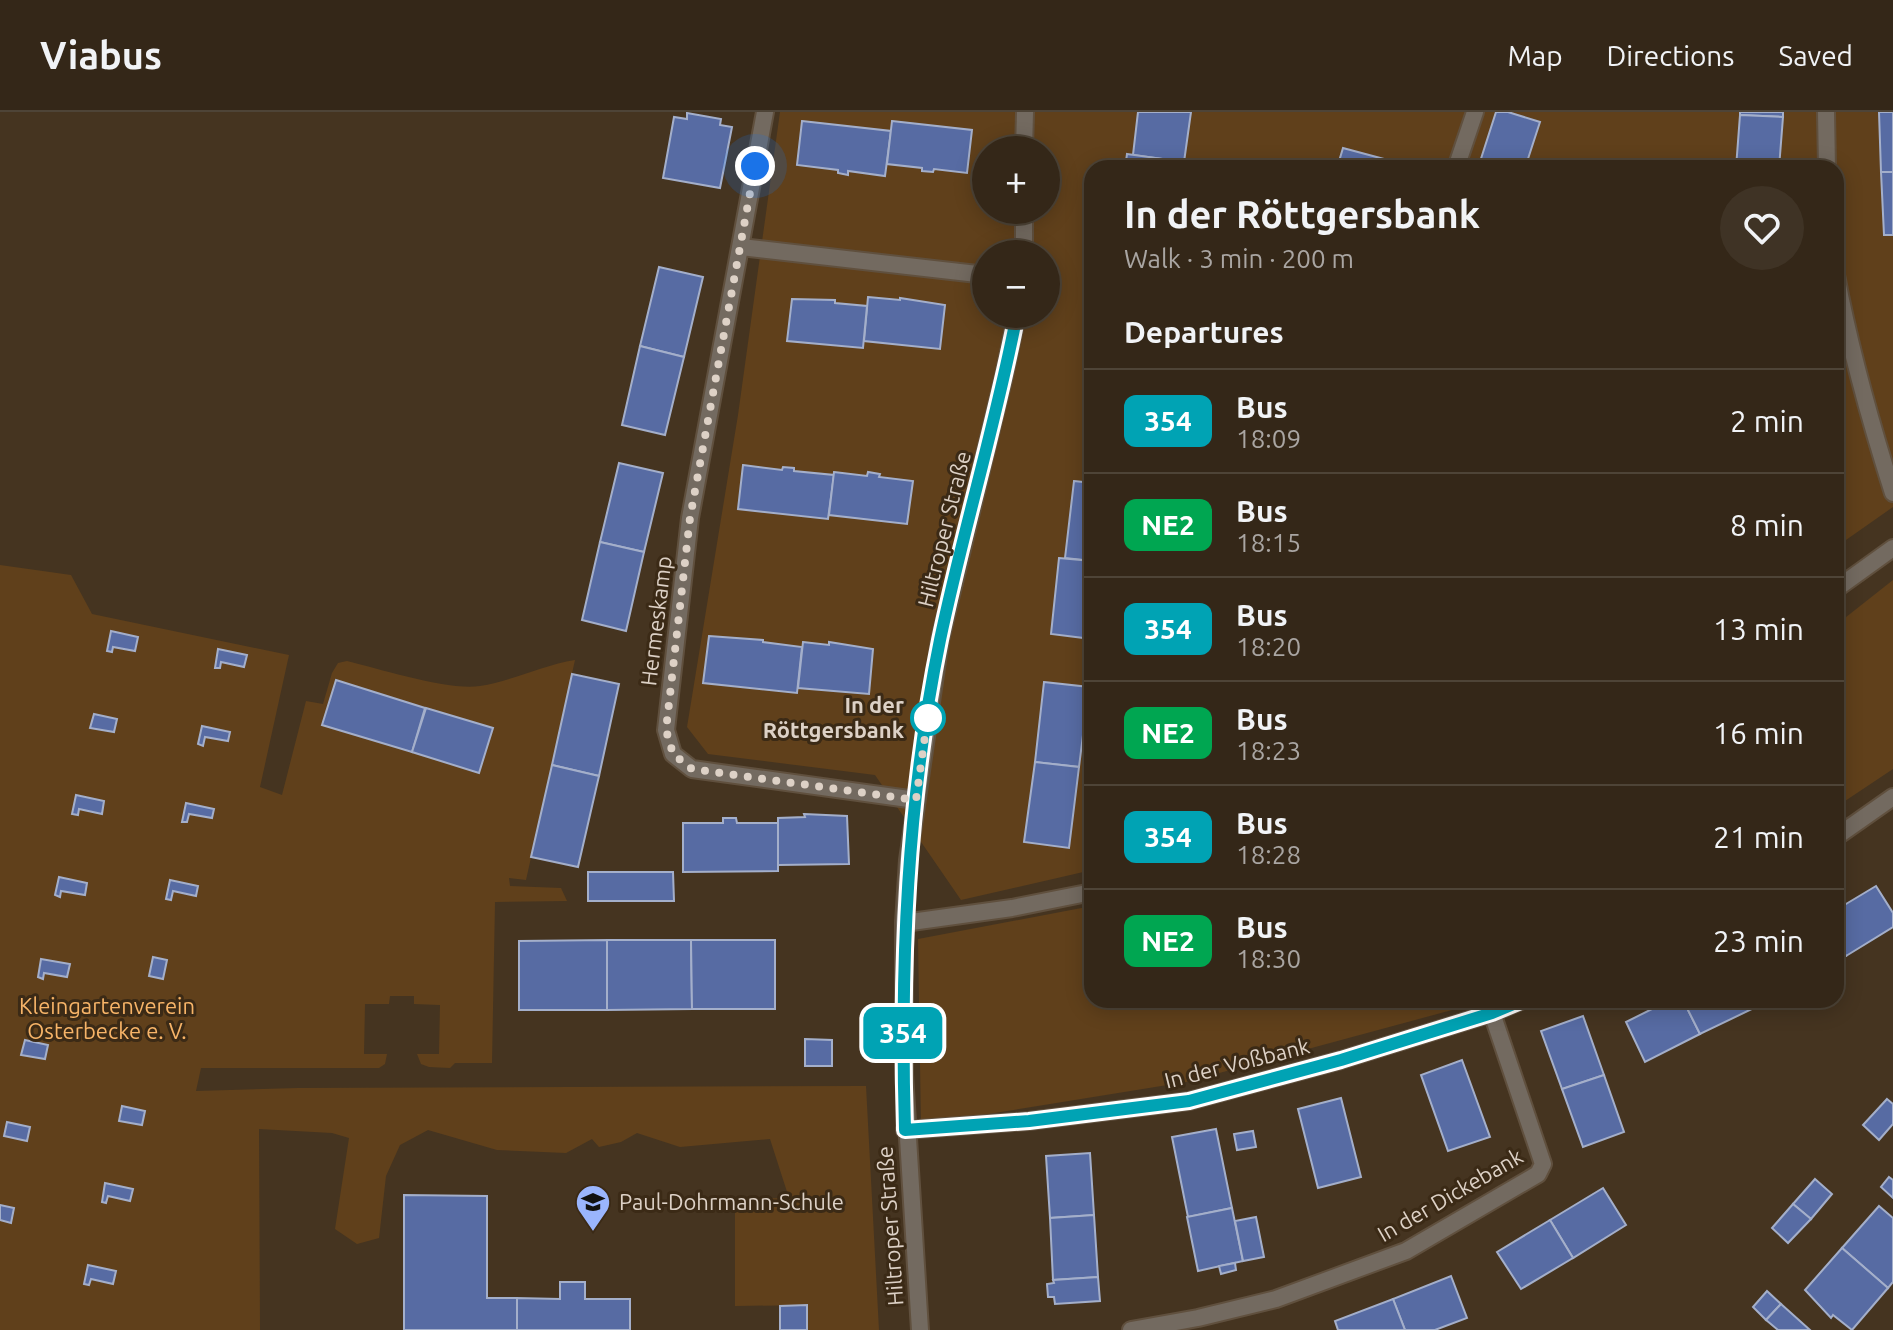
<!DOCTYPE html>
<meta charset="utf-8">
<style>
:root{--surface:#342718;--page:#3f3325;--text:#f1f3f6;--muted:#a9a5a2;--line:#4e4437}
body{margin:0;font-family:Ubuntu,sans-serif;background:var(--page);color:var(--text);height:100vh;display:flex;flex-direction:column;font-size:30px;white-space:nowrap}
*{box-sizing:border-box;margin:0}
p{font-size:26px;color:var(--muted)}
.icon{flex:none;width:44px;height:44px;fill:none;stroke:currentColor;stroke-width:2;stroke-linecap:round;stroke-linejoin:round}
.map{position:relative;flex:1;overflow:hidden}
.panel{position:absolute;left:1084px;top:48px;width:760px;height:848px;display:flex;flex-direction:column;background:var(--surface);border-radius:24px;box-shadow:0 4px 20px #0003,0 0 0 2px var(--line)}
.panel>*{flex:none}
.badge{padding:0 16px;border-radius:12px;font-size:28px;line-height:52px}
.fabs{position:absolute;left:972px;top:24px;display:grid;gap:16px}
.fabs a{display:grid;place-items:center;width:88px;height:88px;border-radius:50%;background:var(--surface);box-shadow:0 4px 20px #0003,0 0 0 2px var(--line);font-size:40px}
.you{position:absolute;width:40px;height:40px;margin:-20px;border:6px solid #fff;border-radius:50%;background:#1a73e8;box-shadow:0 0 0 12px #1a73e833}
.map>.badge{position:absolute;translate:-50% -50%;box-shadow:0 0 0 4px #fff}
h2{padding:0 40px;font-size:30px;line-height:72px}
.round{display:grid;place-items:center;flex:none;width:84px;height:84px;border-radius:42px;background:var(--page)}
.summary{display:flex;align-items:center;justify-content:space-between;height:136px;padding:0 40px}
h1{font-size:38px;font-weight:600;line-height:60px}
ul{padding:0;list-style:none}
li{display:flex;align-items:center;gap:24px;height:104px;padding:0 40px;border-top:2px solid var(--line)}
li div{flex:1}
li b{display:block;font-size:30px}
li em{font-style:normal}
li .badge{min-width:88px;font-weight:700;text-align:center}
header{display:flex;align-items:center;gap:48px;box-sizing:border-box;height:112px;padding:0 40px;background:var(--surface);border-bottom:2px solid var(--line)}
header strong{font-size:38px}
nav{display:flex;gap:44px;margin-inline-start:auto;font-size:28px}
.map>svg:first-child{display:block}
.green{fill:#60401b;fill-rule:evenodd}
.building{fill:#576ba3;stroke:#a4afca;stroke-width:2}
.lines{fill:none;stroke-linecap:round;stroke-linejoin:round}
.street-casing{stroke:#60503e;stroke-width:20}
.street{stroke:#736a60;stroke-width:16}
.line-casing{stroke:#fff;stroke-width:18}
.line{stroke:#00a3b4;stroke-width:12}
.walk{stroke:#ddd1c6;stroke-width:8;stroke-dasharray:0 14.4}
.stop-dot{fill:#fff;stroke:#00a3b4;stroke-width:4}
.labels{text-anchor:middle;stroke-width:6;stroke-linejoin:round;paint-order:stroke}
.street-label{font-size:22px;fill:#ddd1c6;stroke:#3b2a16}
.stop-label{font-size:22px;font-weight:bold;fill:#ddd1c6;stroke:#3b2a16;text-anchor:end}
.park-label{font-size:22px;fill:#f7b468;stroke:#3b2a16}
.poi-label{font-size:22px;fill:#ddd1c6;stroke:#3b2a16;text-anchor:start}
</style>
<header>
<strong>Viabus</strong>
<nav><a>Map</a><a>Directions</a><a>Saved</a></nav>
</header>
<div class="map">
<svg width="1893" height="1218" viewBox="0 0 1893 1218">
<rect width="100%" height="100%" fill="#453420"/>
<!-- green -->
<g class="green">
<path d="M780 0H1893V395L1836 435V56H1092V758L961 788 875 663 708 642 687 615 738 303ZM986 38H1046V98H986ZM986 142H1046V202H986Z"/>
<path d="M0 453 71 463 92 502 289 543 260 675 282 683 306 589 323 592 332 561 338 551 347 549C380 557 449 579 480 574 512 569 543 553 575 548L526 768 509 766 510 774 561 776 567 789 495 790 492 951H455L450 956 429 955 421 952 417 942H439L440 893 414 892V884H390L389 892H365L364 942H387L385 952 379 956H201L196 979 298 976 866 974 879 1218H807V1193L735 1194V1087L789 1086 770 1027 680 1035 637 1021 621 1030 599 1035 592 1027 566 1041 497 1038 428 1018 400 1033 386 1064 379 1126 357 1132 335 1117 349 1026 332 1021 259 1017 260 1218H0Z"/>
<polygon points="1893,468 1893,657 1836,695 1836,513"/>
<polygon points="1092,794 1092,888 1489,888 1186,970 921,1013 918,827"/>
</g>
<!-- building -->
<g class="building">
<polygon points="1138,0 1191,0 1184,50 1133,43"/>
<polygon points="1496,0 1508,0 1540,10 1525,56 1478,56"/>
<polygon points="1740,0 1783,0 1783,5 1740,3"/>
<polygon points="1879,0 1893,0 1893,60 1881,60"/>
<polygon points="687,1 721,7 720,13 732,15 720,76 663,66 674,5 687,7"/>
<polygon points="1740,3 1783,5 1779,56 1736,56"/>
<polygon points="802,9 891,19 885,64 848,59 848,63 838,61 838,58 797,53"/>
<polygon points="892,9 972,18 967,61 934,57 933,60 922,59 922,56 887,52"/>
<polygon points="1343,36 1384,47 1381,56 1337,56"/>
<polygon points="1127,42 1178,49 1177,56 1125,56"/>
<polygon points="1881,60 1893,60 1893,123 1884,123"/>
<polygon points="659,155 703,165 684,245 640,234"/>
<polygon points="868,185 900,188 900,186 945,193 940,237 864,229"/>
<polygon points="792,187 835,188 835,191 867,194 863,236 787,229"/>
<polygon points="640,234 684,245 665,323 622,313"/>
<polygon points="1092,272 1092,324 1086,323"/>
<polygon points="619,351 663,361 644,440 600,430"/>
<polygon points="743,353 782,358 783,355 794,356 794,359 834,363 828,407 738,397"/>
<polygon points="834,360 867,364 868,360 880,362 879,365 913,369 907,412 829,403"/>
<polygon points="1074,369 1092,371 1092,449 1065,446"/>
<polygon points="600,430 644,440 626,519 582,508"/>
<polygon points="1059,446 1092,449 1092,527 1051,522"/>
<polygon points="111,519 138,525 135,539 113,535 112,540 107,539"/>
<polygon points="709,524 763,528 763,530 802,535 797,581 703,571"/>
<polygon points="803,530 829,533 829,530 873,537 869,582 798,576"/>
<polygon points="218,537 247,543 244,555 221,550 220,556 215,556"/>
<polygon points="572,562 619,572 599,664 552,653"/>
<polygon points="336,568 425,596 412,640 322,613"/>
<polygon points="1044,570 1089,575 1079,655 1035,650"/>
<polygon points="426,596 493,616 479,661 412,640"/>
<polygon points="94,602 117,607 114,620 90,616"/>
<polygon points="202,614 230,620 228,629 205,625 203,634 198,632"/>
<polygon points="1035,650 1079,655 1069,736 1024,730"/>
<polygon points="552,653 599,664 578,755 531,745"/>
<polygon points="76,683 104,689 102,702 79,697 78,703 72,702"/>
<polygon points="186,691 214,697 212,706 189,702 187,710 182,710"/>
<polygon points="804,702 847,704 849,752 778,753 778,706 805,705"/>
<polygon points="723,706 736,706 737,711 778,711 778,759 683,760 683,711 723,711"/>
<polygon points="588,760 673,760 674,789 588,789"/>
<polygon points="59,765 87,771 85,783 61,779 60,785 55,783"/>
<polygon points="170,768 198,774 196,784 173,779 171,788 166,787"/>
<polygon points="1876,774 1893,801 1893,815 1846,844 1836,828 1836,798"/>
<polygon points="607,828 607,898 519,898 519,829"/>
<polygon points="607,828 691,828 692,897 607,898"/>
<polygon points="691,828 775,828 775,897 692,897"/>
<polygon points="1836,828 1846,844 1836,850"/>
<polygon points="153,845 167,848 163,867 149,864"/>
<polygon points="41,847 70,852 67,865 44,861 43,867 38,865"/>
<polygon points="1670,888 1683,888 1700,922 1645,950 1626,910"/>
<polygon points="1683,888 1753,888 1756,895 1700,922"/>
<polygon points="1583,904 1604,963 1562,977 1541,919"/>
<polygon points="805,927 832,928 832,954 805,954"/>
<polygon points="25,928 48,933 45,947 21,943"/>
<polygon points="1462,948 1490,1025 1448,1039 1421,963"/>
<polygon points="1604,963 1624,1020 1583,1035 1562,977"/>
<polygon points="1341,986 1361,1065 1318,1076 1298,997"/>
<polygon points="1887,987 1893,992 1893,1012 1879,1028 1863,1013"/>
<polygon points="122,994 145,999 142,1013 119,1009"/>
<polygon points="7,1010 30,1015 27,1029 4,1024"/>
<polygon points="1216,1017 1232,1096 1188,1105 1172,1025"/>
<polygon points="1253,1019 1256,1035 1237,1038 1234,1022"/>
<polygon points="1090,1041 1094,1103 1050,1106 1046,1044"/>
<polygon points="1889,1065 1893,1068 1893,1086 1881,1075"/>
<polygon points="1815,1067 1832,1082 1811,1107 1793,1092"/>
<polygon points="105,1071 133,1077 130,1089 108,1084 106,1091 102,1090"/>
<polygon points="1603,1076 1626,1113 1573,1146 1550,1108"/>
<polygon points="404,1083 487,1084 487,1186 517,1186 517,1218 404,1218"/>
<polygon points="1793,1092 1811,1107 1788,1131 1772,1116"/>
<polygon points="0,1093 14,1096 11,1111 0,1108"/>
<polygon points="1879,1094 1893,1106 1893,1170 1888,1176 1842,1136"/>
<polygon points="1232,1096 1243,1149 1198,1159 1187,1105"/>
<polygon points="1094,1103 1098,1165 1053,1168 1050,1106"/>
<polygon points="1256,1105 1264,1145 1243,1149 1235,1109"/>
<polygon points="1550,1108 1573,1146 1521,1177 1497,1140"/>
<polygon points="1842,1136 1888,1176 1852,1218 1833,1203 1831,1206 1805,1178"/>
<polygon points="1235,1151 1236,1158 1221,1162 1219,1154"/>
<polygon points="88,1153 116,1159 113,1172 91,1167 89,1173 84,1172"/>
<polygon points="1451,1164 1467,1206 1435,1218 1405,1218 1393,1187"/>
<polygon points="1098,1165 1100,1189 1055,1192 1054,1185 1048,1185 1047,1172 1054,1171 1053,1168"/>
<polygon points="560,1170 585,1170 585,1187 630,1187 630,1218 517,1218 517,1186 560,1187"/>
<polygon points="1767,1179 1781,1192 1766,1208 1753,1195"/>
<polygon points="1393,1187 1405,1218 1338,1218 1335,1209"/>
<polygon points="1781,1192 1810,1218 1778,1218 1766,1208"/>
<polygon points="807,1193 807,1218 780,1218 780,1194"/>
</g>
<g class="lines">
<!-- street casing -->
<g class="street-casing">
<g id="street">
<polyline points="765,0 690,406 666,618 673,642 692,657 916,688"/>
<polyline points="1826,0 1827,56"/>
<polyline points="1024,38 1025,0"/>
<polyline points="1456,56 1475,0"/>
<polyline points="741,135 986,163"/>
<polyline points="1024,142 1024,98"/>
<path d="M1836 163C1850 237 1870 309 1893 381"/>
<polyline points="1836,477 1893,436"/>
<polyline points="1836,725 1893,685"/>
<polyline points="904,811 1012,796 1092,780"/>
<polyline points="905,1018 1029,1009 1189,989 1341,948 1492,901 1523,888"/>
<polyline points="920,1218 904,962 904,811 908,748 940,528 1004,264 1017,202"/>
<polyline points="1131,1218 1198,1206 1276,1187 1406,1139 1538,1062 1543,1052 1492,901"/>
</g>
</g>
<!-- street -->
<use href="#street" class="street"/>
</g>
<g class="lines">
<!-- line casing -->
<g class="line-casing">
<path id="line" d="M1017 202C996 312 963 418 940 528 907 689 900 853 905 1018L1029 1009 1189 989 1341 948 1492 901 1523 888"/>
</g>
<!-- line -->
<use href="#line" class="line"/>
<!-- walk -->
<polyline class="walk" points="755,54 690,406 666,618 673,642 692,657 916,688 928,603 928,606"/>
</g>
<!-- icons -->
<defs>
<g id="school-pin" transform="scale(1.8)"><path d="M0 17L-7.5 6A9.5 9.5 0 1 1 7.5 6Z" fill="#9ab5fd" stroke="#3b2a16"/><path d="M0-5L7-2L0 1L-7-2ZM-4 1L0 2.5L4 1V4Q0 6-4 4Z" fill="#111"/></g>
</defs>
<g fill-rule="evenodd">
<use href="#school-pin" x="593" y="1090"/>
</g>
<!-- markers -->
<circle class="stop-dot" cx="928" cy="606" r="16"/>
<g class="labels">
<!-- street labels -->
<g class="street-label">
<text transform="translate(944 417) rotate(-76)" y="8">Hiltroper Straße</text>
<text transform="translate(656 509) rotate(-83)" y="8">Hermeskamp</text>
<text transform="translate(1237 951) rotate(-14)" y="8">In der Voßbank</text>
<text transform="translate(1450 1083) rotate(-30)" y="8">In der Dickebank</text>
<text transform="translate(890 1114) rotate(-94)" y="8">Hiltroper Straße</text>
</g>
<!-- stop labels -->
<g class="stop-label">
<text x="904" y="601">In der<tspan x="904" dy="25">Röttgersbank</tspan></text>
</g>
<!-- park labels -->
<g class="park-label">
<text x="107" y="902">Kleingartenverein<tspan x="107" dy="25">Osterbecke e. V.</tspan></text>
</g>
<!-- poi labels -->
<g class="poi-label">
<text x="619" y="1098">Paul-Dohrmann-Schule</text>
</g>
</g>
</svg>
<div class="fabs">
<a>+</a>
<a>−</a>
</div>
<div class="you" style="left:755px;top:54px"></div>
<b class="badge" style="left:903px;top:921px;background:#00a3b4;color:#fff">354</b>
<section class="panel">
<div class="summary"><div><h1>In der Röttgersbank</h1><p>Walk · 3 min · 200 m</p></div><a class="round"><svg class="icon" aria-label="heart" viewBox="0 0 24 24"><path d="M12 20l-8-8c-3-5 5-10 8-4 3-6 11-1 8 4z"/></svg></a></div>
<h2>Departures</h2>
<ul>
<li><span class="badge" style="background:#00a3b4;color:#fff">354</span><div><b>Bus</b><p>18:09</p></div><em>2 min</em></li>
<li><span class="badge" style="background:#00a651;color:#fff">NE2</span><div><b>Bus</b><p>18:15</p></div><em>8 min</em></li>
<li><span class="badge" style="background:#00a3b4;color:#fff">354</span><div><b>Bus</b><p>18:20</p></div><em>13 min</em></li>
<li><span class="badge" style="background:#00a651;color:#fff">NE2</span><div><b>Bus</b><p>18:23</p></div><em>16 min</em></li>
<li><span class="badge" style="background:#00a3b4;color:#fff">354</span><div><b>Bus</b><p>18:28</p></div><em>21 min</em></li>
<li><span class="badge" style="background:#00a651;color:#fff">NE2</span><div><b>Bus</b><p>18:30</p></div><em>23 min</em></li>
</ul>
</section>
</div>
